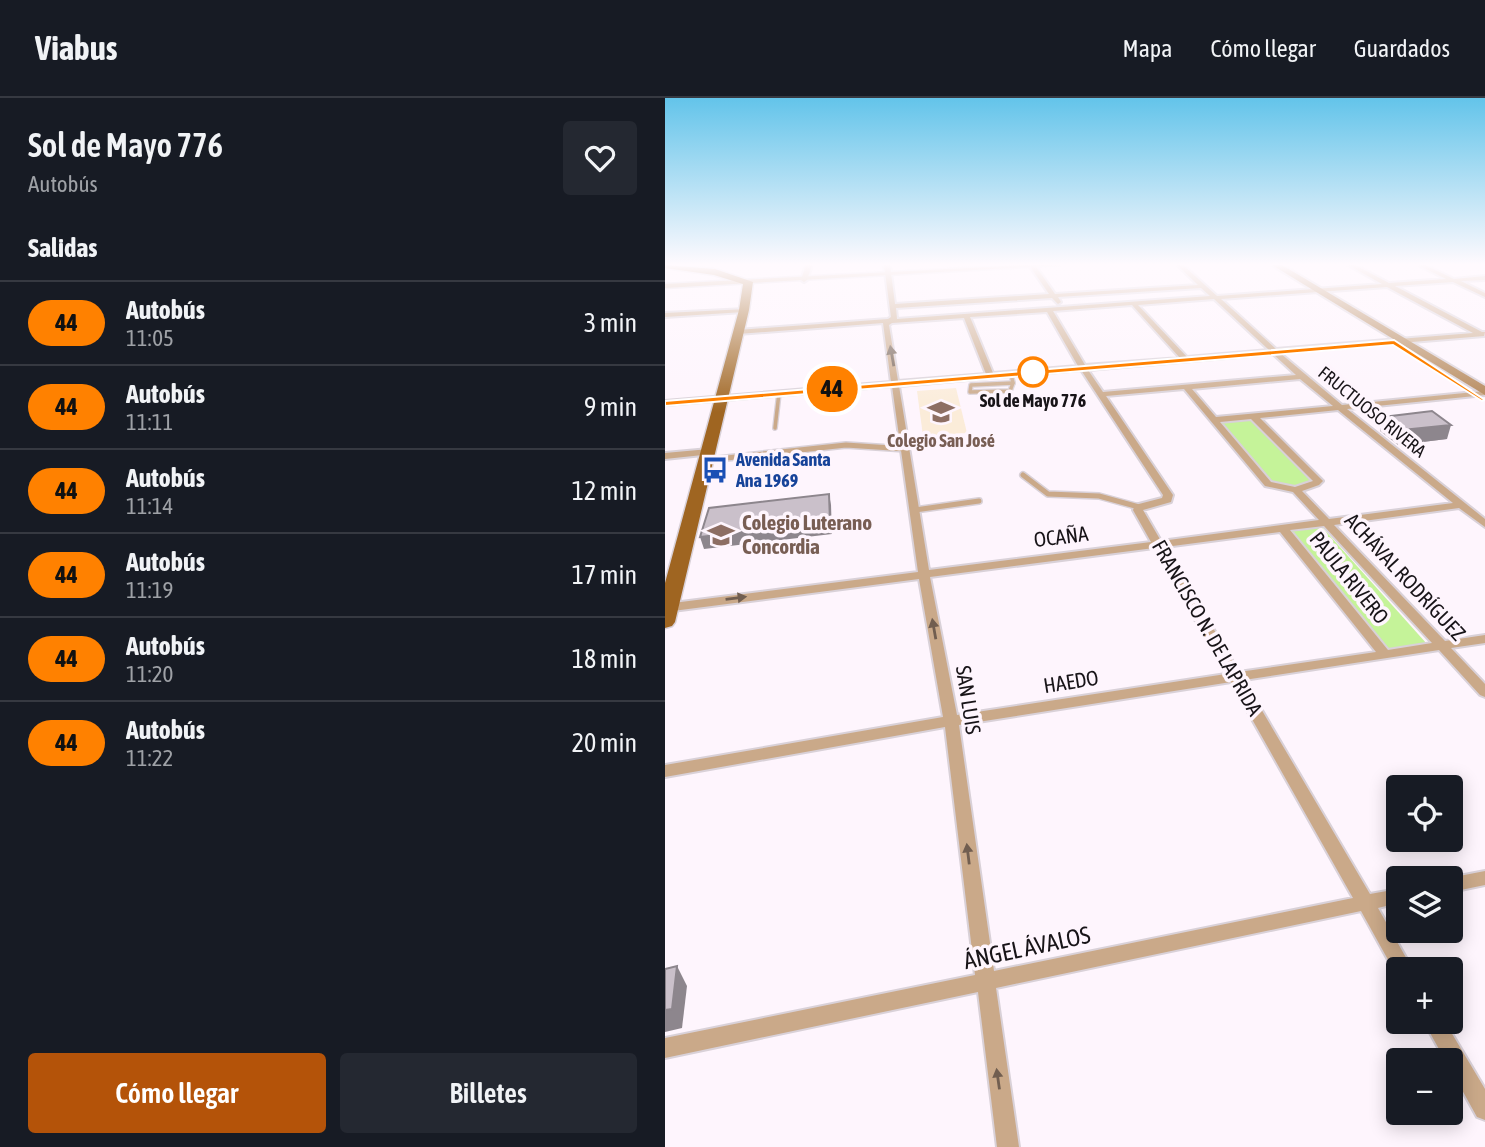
<!DOCTYPE html>
<html lang="es">
<meta charset="utf-8">
<style>
:root{--surface:#171b24;--page:#242831;--text:#f1f3f6;--muted:#9ea1a6;--line:#363941;--accent:#b45309}
body{margin:0;font-family:"Asap Condensed",sans-serif;background:var(--page);color:var(--text);height:100vh;display:flex;flex-direction:column;font-size:26px;white-space:nowrap}
*{box-sizing:border-box;margin:0}
p{font-size:23px;color:var(--muted)}
.icon{flex:none;width:38px;height:38px;fill:none;stroke:currentColor;stroke-width:2;stroke-linecap:round;stroke-linejoin:round}
.map{position:relative;flex:1;overflow:hidden}
.drawer{display:flex;flex-direction:column;background:var(--surface);width:665px}
.drawer>*{flex:none}
.badge{padding:0 14px;border-radius:23px;font-size:24px;line-height:46px}
.controls{position:absolute;left:721px;top:677px;display:grid;gap:14px}
.controls a{display:grid;place-items:center;width:77px;height:77px;border-radius:7px;background:var(--surface);box-shadow:0 4px 18px #0003;font-size:35px}
.map>.badge{position:absolute;translate:-50% -50%;box-shadow:0 0 0 4px #fff}
h2{padding:0 28px;font-size:26px;line-height:63px}
.round{display:grid;place-items:center;flex:none;width:74px;height:74px;border-radius:7px;background:var(--page)}
.headline{display:flex;align-items:center;justify-content:space-between;height:119px;padding:0 28px}
h1{font-size:33px;font-weight:600;line-height:52px}
.primary-button{display:flex;gap:14px;margin-top:auto;padding:14px 28px}
.primary-button a{flex:1;height:80px;border-radius:7px;background:var(--accent);color:#fff;font-size:28px;font-weight:600;line-height:80px;text-align:center}
.primary-button a+a{background:var(--page);color:var(--text)}
ul{padding:0;list-style:none}
li{display:flex;align-items:center;gap:21px;height:84px;padding:0 28px;border-top:2px solid var(--line)}
li div{flex:1}
li b{display:block;font-size:26px}
li em{font-style:normal}
li .badge{min-width:77px;font-weight:700;text-align:center}
header{display:flex;align-items:center;gap:42px;box-sizing:border-box;height:98px;padding:0 35px;background:var(--surface);border-bottom:2px solid var(--line)}
header strong{font-size:33px}
nav{display:flex;gap:38px;margin-inline-start:auto;font-size:24px}
main{display:flex;flex:1;min-height:0}
.map>svg:first-child{display:block}
.education{fill:#fbecd9}
.green{fill:#c5f399}
.lines{fill:none;stroke-linecap:round;stroke-linejoin:round}
.service-far1-casing{stroke:#d9d1d8;stroke-width:6}
.service-casing{stroke:#d9d1d8;stroke-width:8}
.minor-casing{stroke:#d9d1d8;stroke-width:4}
.tertiary-casing{stroke:#d9d1d8;stroke-width:3}
.secondary-casing{stroke:#d9d1d8;stroke-width:4}
.primary-casing{stroke:#d9d1d8;stroke-width:3}
.service-far1{stroke:#caa989;stroke-width:3.5}
.service{stroke:#caa989;stroke-width:5}
.minor{fill:#caa989;fill-rule:evenodd}
.tertiary{fill:#caa989;fill-rule:evenodd}
.secondary{fill:#b18251;fill-rule:evenodd}
.primary{fill:#9f6521;fill-rule:evenodd}
.wall{fill:#aea5ae}
.shaded-wall{fill:#8d868d}
.building{fill:#cac0ca;stroke:#8d868d;stroke-width:2}
.oneway{fill:#715e50}
.line{fill:#ff8100;stroke:#fff;stroke-width:2}
.stop-dot{fill:#fff;stroke:#ff8100;stroke-width:3.5}
.labels{text-anchor:middle;stroke-width:7;stroke-linejoin:round;paint-order:stroke}
.far-stop-label{font-size:18px;font-weight:bold;fill:#181418;stroke:#fef5fd}
.far-street-label{font-size:18px;fill:#181418;stroke:#fef5fd}
.far-education-label{font-size:18px;font-weight:bold;fill:#785e54;stroke:#fef5fd}
.far-transit-label{font-size:18px;font-weight:bold;fill:#164399;stroke:#fef5fd;text-anchor:start}
.education-label{font-size:21px;font-weight:bold;fill:#785e54;stroke:#fef5fd;text-anchor:start}
.street-label{font-size:21px;fill:#181418;stroke:#fef5fd}
.near-street-label{font-size:24px;fill:#181418;stroke:#fef5fd}
</style>
<header>
<strong>Viabus</strong>
<nav><a>Mapa</a><a>Cómo llegar</a><a>Guardados</a></nav>
</header>
<main>
<section class="drawer">
<div class="headline"><div><h1>Sol de Mayo 776</h1><p>Autobús</p></div><a class="round"><svg class="icon" aria-label="heart" viewBox="0 0 24 24"><path d="M12 20l-8-8c-3-5 5-10 8-4 3-6 11-1 8 4z"/></svg></a></div>
<h2>Salidas</h2>
<ul>
<li><span class="badge" style="background:#ff8100;color:#111">44</span><div><b>Autobús</b><p>11:05</p></div><em>3 min</em></li>
<li><span class="badge" style="background:#ff8100;color:#111">44</span><div><b>Autobús</b><p>11:11</p></div><em>9 min</em></li>
<li><span class="badge" style="background:#ff8100;color:#111">44</span><div><b>Autobús</b><p>11:14</p></div><em>12 min</em></li>
<li><span class="badge" style="background:#ff8100;color:#111">44</span><div><b>Autobús</b><p>11:19</p></div><em>17 min</em></li>
<li><span class="badge" style="background:#ff8100;color:#111">44</span><div><b>Autobús</b><p>11:20</p></div><em>18 min</em></li>
<li><span class="badge" style="background:#ff8100;color:#111">44</span><div><b>Autobús</b><p>11:22</p></div><em>20 min</em></li>
</ul>
<div class="primary-button"><a>Cómo llegar</a><a>Billetes</a></div>
</section>
<div class="map">
<svg width="820" height="1049" viewBox="0 0 820 1049">
<rect width="100%" height="100%" fill="#fef5fd"/>
<!-- education -->
<polygon class="education" points="291,290 302,335 258,338 252,293"/>
<!-- green -->
<g class="green">
<polygon points="586,319 649,382 629,389 606,384 552,322"/>
<polygon points="657,429 762,546 724,551 720,548 626,433"/>
</g>
<g class="lines">
<!-- service-far1 casing -->
<g class="service-far1-casing">
<g id="service-far1">
<polyline points="346,276 348,285"/>
<polygon points="348,285 345,293 305,294 306,287"/>
<polyline points="110,330 114,295"/>
</g>
</g>
<!-- service casing -->
<g class="service-casing">
<g id="service">
<polyline points="43,362 181,347 241,351"/>
<polyline points="358,377 383,396 434,398 474,409"/>
<polyline points="250,412 314,403"/>
</g>
</g>
<!-- minor casing -->
<g class="minor-casing">
<g id="minor">
<polygon points="141,167 147,167 142,182 139,184 136,182"/>
<path d="M219 167H225L230 206 384 196 364 167H370L390 196 533 187 512 167H518L552 198 717 186 683 167H690L724 185 781 181 753 167H760L789 181 820 178V182L796 183 820 195V199L788 184 730 188 817 234H820L819 238 615 255 677 307 820 293V297L682 311 820 421V429L794 410 669 427 780 543 820 537V545L786 550 820 586V599L815 597 774 552 579 582 705 796 733 791V805L713 810 748 872H733L732 878 696 813 331 890 354 1049H332L313 894 0 960V940L310 877 280 629 0 679V667L278 619 254 481 0 514V506L253 474 227 288 0 307V303L226 284 218 225 73 236 70 234 73 232 223 221 226 219ZM722 189 808 235 611 251 556 201ZM536 190 545 198 232 221 231 210 387 200 393 206 396 204 393 199ZM549 201 604 252 522 259 473 207ZM467 207 515 260 420 267 388 213ZM382 214 413 268 328 275 305 219ZM299 220 321 276 233 283 224 227 227 225ZM608 256 631 277 438 294 423 272ZM416 272 498 397 497 400 470 407 468 412 486 444 264 472 234 288ZM635 281 668 308 551 319 527 291ZM519 291 600 388 628 394 654 422 496 443 478 412 506 404 508 397 441 298ZM673 312 788 405 664 421 637 393 654 387 658 383 595 320ZM586 321 648 383 630 389 606 384 555 324ZM659 428 767 545 723 552 625 432ZM615 434 711 554 574 574 500 449ZM489 450 561 576 292 617 265 479ZM566 584 688 800 329 873 294 627Z"/>
<polygon points="81,211 79,214 0,219 0,215"/>
<polygon points="44,351 47,352 47,356 0,361 0,355"/>
<polygon points="820,773 820,787 786,794 786,780 784,780"/>
<polygon points="759,924 780,924 820,991 820,1022 812,1019 786,972 786,962 780,962"/>
</g>
</g>
<!-- tertiary casing -->
<g class="tertiary-casing">
<polygon id="tertiary" points="358,167 396,167 0,190 0,186"/>
</g>
<!-- secondary casing -->
<g class="secondary-casing">
<polygon id="secondary" points="607,167 617,167 820,288 820,297"/>
</g>
<!-- primary casing -->
<g class="primary-casing">
<polygon id="primary" points="0,167 50,171 88,184 84,212 10,524 7,528 0,530 0,485 74,212 78,186 49,177 0,170"/>
</g>
<!-- service-far1 -->
<use href="#service-far1" class="service-far1"/>
<!-- service -->
<use href="#service" class="service"/>
<!-- minor -->
<use href="#minor" class="minor"/>
<!-- tertiary -->
<use href="#tertiary" class="tertiary"/>
<!-- secondary -->
<use href="#secondary" class="secondary"/>
<!-- primary -->
<use href="#primary" class="primary"/>
</g>
<!-- wall -->
<polygon class="wall" points="718,319 782,341 733,347 715,333"/>
<!-- shaded-wall -->
<g class="shaded-wall">
<polygon points="786,327 782,341 733,347 737,332"/>
<polygon points="164,396 166,407 167,436 39,451 35,439"/>
<polygon points="12,868 22,888 17,930 0,934 0,912"/>
</g>
<!-- building -->
<g class="building">
<polygon points="767,313 786,327 737,332 718,319"/>
<polygon points="164,396 165,424 35,439 44,410"/>
<polygon points="12,868 7,911 0,912 0,871"/>
</g>
<!-- one-way arrows -->
<defs><path id="oneway-solid" d="M-6-.8H1V-3.2L6.5 0L1 3.2V.8H-6Z" transform="scale(1.75)"/></defs>
<g class="oneway">
<use href="#oneway-solid" transform="translate(227 258) rotate(-100)"/>
<use href="#oneway-solid" transform="translate(71 500) rotate(-7)"/>
<use href="#oneway-solid" transform="translate(269 531) rotate(-100)"/>
<use href="#oneway-solid" transform="translate(303 756) rotate(-97)"/>
<use href="#oneway-solid" transform="translate(333 981) rotate(-98)"/>
</g>
<!-- sky -->
<linearGradient id="sky" x2="0" y2="1"><stop stop-color="#63c4ea"/><stop offset="0.53" stop-color="#fffafe"/><stop offset="1" stop-color="#fffafe" stop-opacity="0"/></linearGradient>
<rect width="820" height="314" fill="url(#sky)"/>
<!-- line -->
<polygon class="line" points="729,242 820,302 817,303 728,247 0,308 0,303"/>
<!-- icons -->
<defs>
<g id="school-bare" transform="scale(2.1)"><path d="M0-5L7-2L0 1L-7-2ZM-4 1L0 2.5L4 1V4Q0 6-4 4Z" fill="#8d6e63" stroke="#fef5fd" stroke-width="2.5" paint-order="stroke"/></g>
<g id="bus-bare" transform="scale(2.1)"><path d="M-5-6H5V4H4V6H2V4H-2V6H-4V4H-5ZM-3.5-4V0h7V-4ZM-3.5 1.2v1.5H-2V1.2ZM2 1.2v1.5H3.5V1.2Z" fill="#1a4fb4" stroke="#fef5fd" stroke-width="2.5" paint-order="stroke"/></g>
</defs>
<g fill-rule="evenodd">
<use href="#school-bare" x="276" y="314"/>
<use href="#bus-bare" x="50" y="372"/>
<use href="#school-bare" x="56" y="437"/>
</g>
<!-- markers -->
<circle class="stop-dot" cx="368" cy="274" r="14"/>
<g class="labels">
<!-- far-stop labels -->
<g class="far-stop-label">
<text x="368" y="309">Sol de Mayo 776</text>
</g>
<!-- far-street labels -->
<g class="far-street-label">
<text transform="translate(707 314) rotate(39)" y="6">FRUCTUOSO RIVERA</text>
</g>
<!-- far-education labels -->
<g class="far-education-label">
<text x="276" y="349">Colegio San José</text>
</g>
<!-- far-transit labels -->
<g class="far-transit-label">
<text x="71" y="368">Avenida Santa<tspan x="71" dy="21">Ana 1969</tspan></text>
</g>
<!-- education labels -->
<g class="education-label">
<text x="77" y="432">Colegio Luterano<tspan x="77" dy="24">Concordia</tspan></text>
</g>
<!-- street labels -->
<g class="street-label">
<text transform="translate(396 439) rotate(-7)" y="7">OCAÑA</text>
<text transform="translate(740 479) rotate(47)" y="7">ACHÁVAL RODRÍGUEZ</text>
<text transform="translate(684 480) rotate(51)" y="7">PAULA RIVERO</text>
<text transform="translate(542 530) rotate(60)" y="7">FRANCISCO N. DE LAPRIDA</text>
<text transform="translate(406 584) rotate(-9)" y="7">HAEDO</text>
<text transform="translate(303 602) rotate(81)" y="7">SAN LUIS</text>
</g>
<!-- near-street labels -->
<g class="near-street-label">
<text transform="translate(362 850) rotate(-12)" y="8">ÁNGEL ÁVALOS</text>
</g>
</g>
</svg>
<div class="controls">
<a><svg class="icon" aria-label="locate" viewBox="0 0 24 24"><circle cx="12" cy="12" r="6"/><path d="M12 2v4M12 18v4M2 12h4M18 12h4"/></svg></a>
<a><svg class="icon" aria-label="layers" viewBox="0 0 24 24"><path d="M12 4l9 5-9 5-9-5zM3 14l9 5 9-5"/></svg></a>
<a>+</a>
<a>−</a>
</div>
<b class="badge" style="left:167px;top:291px;background:#ff8100;color:#111">44</b>
</div>
</main>
